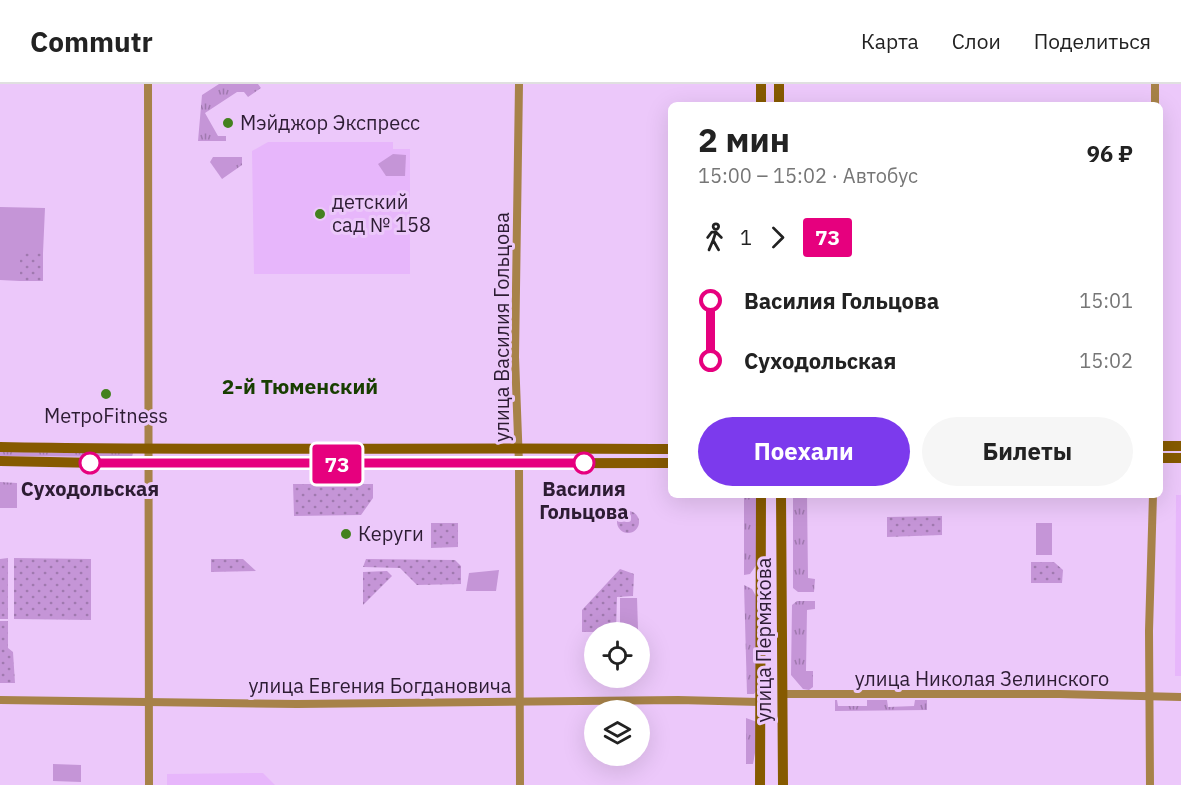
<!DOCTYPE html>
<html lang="ru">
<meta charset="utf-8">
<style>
:root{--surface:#fff;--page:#f6f6f6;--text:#222;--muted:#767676;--line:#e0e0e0;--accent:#7c3aed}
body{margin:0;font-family:"IBM Plex Sans",sans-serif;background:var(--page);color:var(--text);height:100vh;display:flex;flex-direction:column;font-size:22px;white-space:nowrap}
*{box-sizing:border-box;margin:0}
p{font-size:20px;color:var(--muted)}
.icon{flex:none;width:33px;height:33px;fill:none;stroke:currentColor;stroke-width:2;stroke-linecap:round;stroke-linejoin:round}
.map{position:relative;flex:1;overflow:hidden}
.side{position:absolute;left:668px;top:18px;width:495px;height:396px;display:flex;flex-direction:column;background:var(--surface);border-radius:9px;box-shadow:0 6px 24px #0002}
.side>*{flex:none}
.badge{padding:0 12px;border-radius:4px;font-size:21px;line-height:39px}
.controls{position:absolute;left:584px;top:538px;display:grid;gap:12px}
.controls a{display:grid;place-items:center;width:66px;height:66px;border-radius:50%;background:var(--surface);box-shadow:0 6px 24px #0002;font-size:30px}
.map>.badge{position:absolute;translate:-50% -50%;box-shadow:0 0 0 3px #fff}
.legs{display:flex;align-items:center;gap:9px;height:66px;padding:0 30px;font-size:20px}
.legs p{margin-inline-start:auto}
.headline{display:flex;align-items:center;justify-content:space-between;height:102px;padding:0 30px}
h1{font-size:33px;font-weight:700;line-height:45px}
.cta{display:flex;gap:12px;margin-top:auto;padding:12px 30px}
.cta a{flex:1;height:69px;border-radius:36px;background:var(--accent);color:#fff;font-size:24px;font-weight:700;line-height:69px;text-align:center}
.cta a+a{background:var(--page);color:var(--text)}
ul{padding:0 30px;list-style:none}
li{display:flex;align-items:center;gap:21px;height:60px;font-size:22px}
li i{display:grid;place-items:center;width:9px;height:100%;margin:0 8px;background:currentColor}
li i::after{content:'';width:15px;height:15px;margin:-8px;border:4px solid;border-radius:50%;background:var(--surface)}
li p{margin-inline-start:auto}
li:first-child i{background:linear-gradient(#0000 50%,currentColor 0)}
li:last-child i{background:linear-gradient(currentColor 50%,#0000 0)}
header{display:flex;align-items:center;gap:36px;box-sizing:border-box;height:84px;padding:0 30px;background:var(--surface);border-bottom:2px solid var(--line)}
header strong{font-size:28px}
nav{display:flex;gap:33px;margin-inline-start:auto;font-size:21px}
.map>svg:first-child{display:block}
.built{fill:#e7b6fb}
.grass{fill:url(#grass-tufts)}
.park{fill:url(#park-dots)}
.garden{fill:#c595d7}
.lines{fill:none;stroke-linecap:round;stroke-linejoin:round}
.street{stroke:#a78249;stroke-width:8}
.secondary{stroke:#865a00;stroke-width:10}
.line-1-casing{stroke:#fff;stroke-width:14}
.line-1{stroke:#e6007e;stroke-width:9}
.poi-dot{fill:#44811f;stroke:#ecc8fa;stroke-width:2}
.stop-1-dot{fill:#fff;stroke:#e6007e;stroke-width:3}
.labels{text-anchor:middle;stroke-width:6;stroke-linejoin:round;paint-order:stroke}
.poi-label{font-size:20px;fill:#2d1c33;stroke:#ecc8fa;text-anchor:start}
.street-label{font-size:20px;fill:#2d1c33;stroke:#ecc8fa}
.stop-label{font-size:20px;font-weight:bold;fill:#2d1c33;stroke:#ecc8fa}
.neighbourhood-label{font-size:21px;font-weight:bold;fill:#183e00;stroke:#ecc8fa}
</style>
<header>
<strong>Commutr</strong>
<nav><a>Карта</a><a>Слои</a><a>Поделиться</a></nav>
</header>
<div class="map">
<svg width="1181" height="701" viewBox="0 0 1181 701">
<defs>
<pattern id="grass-tufts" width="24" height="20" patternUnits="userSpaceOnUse" patternTransform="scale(1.5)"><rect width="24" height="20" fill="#c595d7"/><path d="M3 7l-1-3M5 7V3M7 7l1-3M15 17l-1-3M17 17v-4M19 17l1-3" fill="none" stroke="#a079af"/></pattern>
<pattern id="park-dots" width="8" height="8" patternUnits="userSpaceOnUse" patternTransform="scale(1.5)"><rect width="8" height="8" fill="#c595d7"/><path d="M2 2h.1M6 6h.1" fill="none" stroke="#a079af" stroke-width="1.8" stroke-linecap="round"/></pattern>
</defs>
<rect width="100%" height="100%" fill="#ecc8fa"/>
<!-- built -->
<g class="built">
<polygon points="268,58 393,58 393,65 410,65 410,190 254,190 252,67"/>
<polygon points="1176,411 1181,411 1181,592 1175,592"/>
<polygon points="263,689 275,701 167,701 167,690"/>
</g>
<!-- grass -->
<g class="grass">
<polygon points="219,0 258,0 261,4 248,13 244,8 237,8 205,29 218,52 226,52 226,57 198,57 202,11"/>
<polygon points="213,73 242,73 242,81 222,95 210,78"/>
<polygon points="0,368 133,369 132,373 0,372"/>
<polygon points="0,398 17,399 17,424 0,424"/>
<polygon points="744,411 756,411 757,480 750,490 744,491"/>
<polygon points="793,411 807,411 808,494 815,495 814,508 798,508 793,504"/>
<polygon points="744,501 752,505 757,514 757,606 754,610 747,610"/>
<polygon points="797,517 815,517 815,525 807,526 806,587 813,587 813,603 809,606 803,605 791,591 792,521"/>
<polygon points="835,616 837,616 838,622 867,622 867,616 887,616 888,623 914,622 915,616 927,616 927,626 835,627"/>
<polygon points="746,634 757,638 757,658 753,680 746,680"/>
</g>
<!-- park -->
<g class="park">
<rect x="20" y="169" width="23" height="28"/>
<polygon points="293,400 373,400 373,414 361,431 294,432"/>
<circle cx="628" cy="438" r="11"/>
<polygon points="942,432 942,451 887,453 887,433"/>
<polygon points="431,439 458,439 458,463 431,464"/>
<polygon points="8,474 8,535 0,535 0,475"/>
<polygon points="14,474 91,475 91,536 14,535"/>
<polygon points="211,475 243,475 256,487 211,488"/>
<polygon points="366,475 455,476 461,482 461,500 417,501 400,484 363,483"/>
<polygon points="1031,478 1054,478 1063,486 1062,499 1031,499"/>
<polygon points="620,485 634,490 633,512 617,513 616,548 582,548 582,526"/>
<polygon points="387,487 392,492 363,521 363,488"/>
<polygon points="0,537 8,537 8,564 13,568 15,599 0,599"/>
</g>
<!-- garden -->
<g class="garden">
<polygon points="393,70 406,71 405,92 386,92 378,80"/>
<polygon points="0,123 45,124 43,169 20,169 20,197 0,196"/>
<rect x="1036" y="439" width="16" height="32"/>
<polygon points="499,486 496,507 466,507 469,489"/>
<polygon points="620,514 637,514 638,546 620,546"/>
<polygon points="53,680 81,681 81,698 53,697"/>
</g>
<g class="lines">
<!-- street -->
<g class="street">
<polyline points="148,0 149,701"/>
<polyline points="519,0 515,273 519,380 520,701"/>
<polyline points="1155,21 1155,0"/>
<polyline points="783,610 1060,610 1181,613"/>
<polyline points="0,616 297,620 678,616 760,618"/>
<polyline points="1150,701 1149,547 1153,411"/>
</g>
<!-- secondary -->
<g class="secondary">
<polyline points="761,0 761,21"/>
<polyline points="779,21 779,0"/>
<polyline points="1160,362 1181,362"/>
<path d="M0 363C223 367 447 363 670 365"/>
<polyline points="1160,374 1181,374"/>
<polyline points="0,377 149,380 670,379"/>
<polyline points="781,411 783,701"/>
<polyline points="760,701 761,411"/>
</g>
</g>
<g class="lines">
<!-- line-1 casing -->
<g class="line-1-casing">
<polyline id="line-1" points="90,379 584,379"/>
</g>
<!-- line-1 -->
<use href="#line-1" class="line-1"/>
</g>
<!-- markers -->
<g class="poi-dot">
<circle cx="228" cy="39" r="6"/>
<circle cx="320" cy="130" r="6"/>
<circle cx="106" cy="310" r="6"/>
<circle cx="346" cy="450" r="6"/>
</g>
<g class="stop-1-dot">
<circle cx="90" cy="379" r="10"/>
<circle cx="584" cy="379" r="10"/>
</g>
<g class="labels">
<!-- poi labels -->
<g class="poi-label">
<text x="240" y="46">Мэйджор Экспресс</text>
<text x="332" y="125">детский<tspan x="332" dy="23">сад № 158</tspan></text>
<text x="106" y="339" text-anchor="middle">МетроFitness</text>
<text x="358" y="457">Керуги</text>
</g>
<!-- street labels -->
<g class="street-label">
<text transform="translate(502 243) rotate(-90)" y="7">улица Василия Гольцова</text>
<text transform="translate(764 556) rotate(-90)" y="7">улица Пермякова</text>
<text x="982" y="602">улица Николая Зелинского</text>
<text x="380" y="609">улица Евгения Богдановича</text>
</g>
<!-- stop labels -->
<g class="stop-label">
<text x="90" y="412">Суходольская</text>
<text x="584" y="412">Василия<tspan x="584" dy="23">Гольцова</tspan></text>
</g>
<!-- neighbourhood labels -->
<g class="neighbourhood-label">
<text x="300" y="310">2-й Тюменский</text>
</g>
</g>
</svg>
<div class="controls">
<a><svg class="icon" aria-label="locate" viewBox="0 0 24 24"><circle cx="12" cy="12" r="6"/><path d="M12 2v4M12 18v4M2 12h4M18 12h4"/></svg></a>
<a><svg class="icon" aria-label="layers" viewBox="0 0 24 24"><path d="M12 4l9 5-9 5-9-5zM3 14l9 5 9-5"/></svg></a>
</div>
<b class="badge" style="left:337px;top:380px;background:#e6007e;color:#fff">73</b>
<section class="side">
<div class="headline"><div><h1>2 мин</h1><p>15:00 – 15:02 · Автобус</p></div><b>96 ₽</b></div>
<div class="legs"><svg class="icon" aria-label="walk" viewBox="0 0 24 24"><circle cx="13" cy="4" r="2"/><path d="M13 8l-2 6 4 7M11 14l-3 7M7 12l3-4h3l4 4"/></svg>1<svg class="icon" aria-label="forward" viewBox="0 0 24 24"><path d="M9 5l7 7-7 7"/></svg><b class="badge" style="background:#e6007e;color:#fff">73</b></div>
<ul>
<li><i style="color:#e6007e"></i><b>Василия Гольцова</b><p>15:01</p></li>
<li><i style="color:#e6007e"></i><b>Суходольская</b><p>15:02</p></li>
</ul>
<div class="cta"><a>Поехали</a><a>Билеты</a></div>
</section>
</div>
